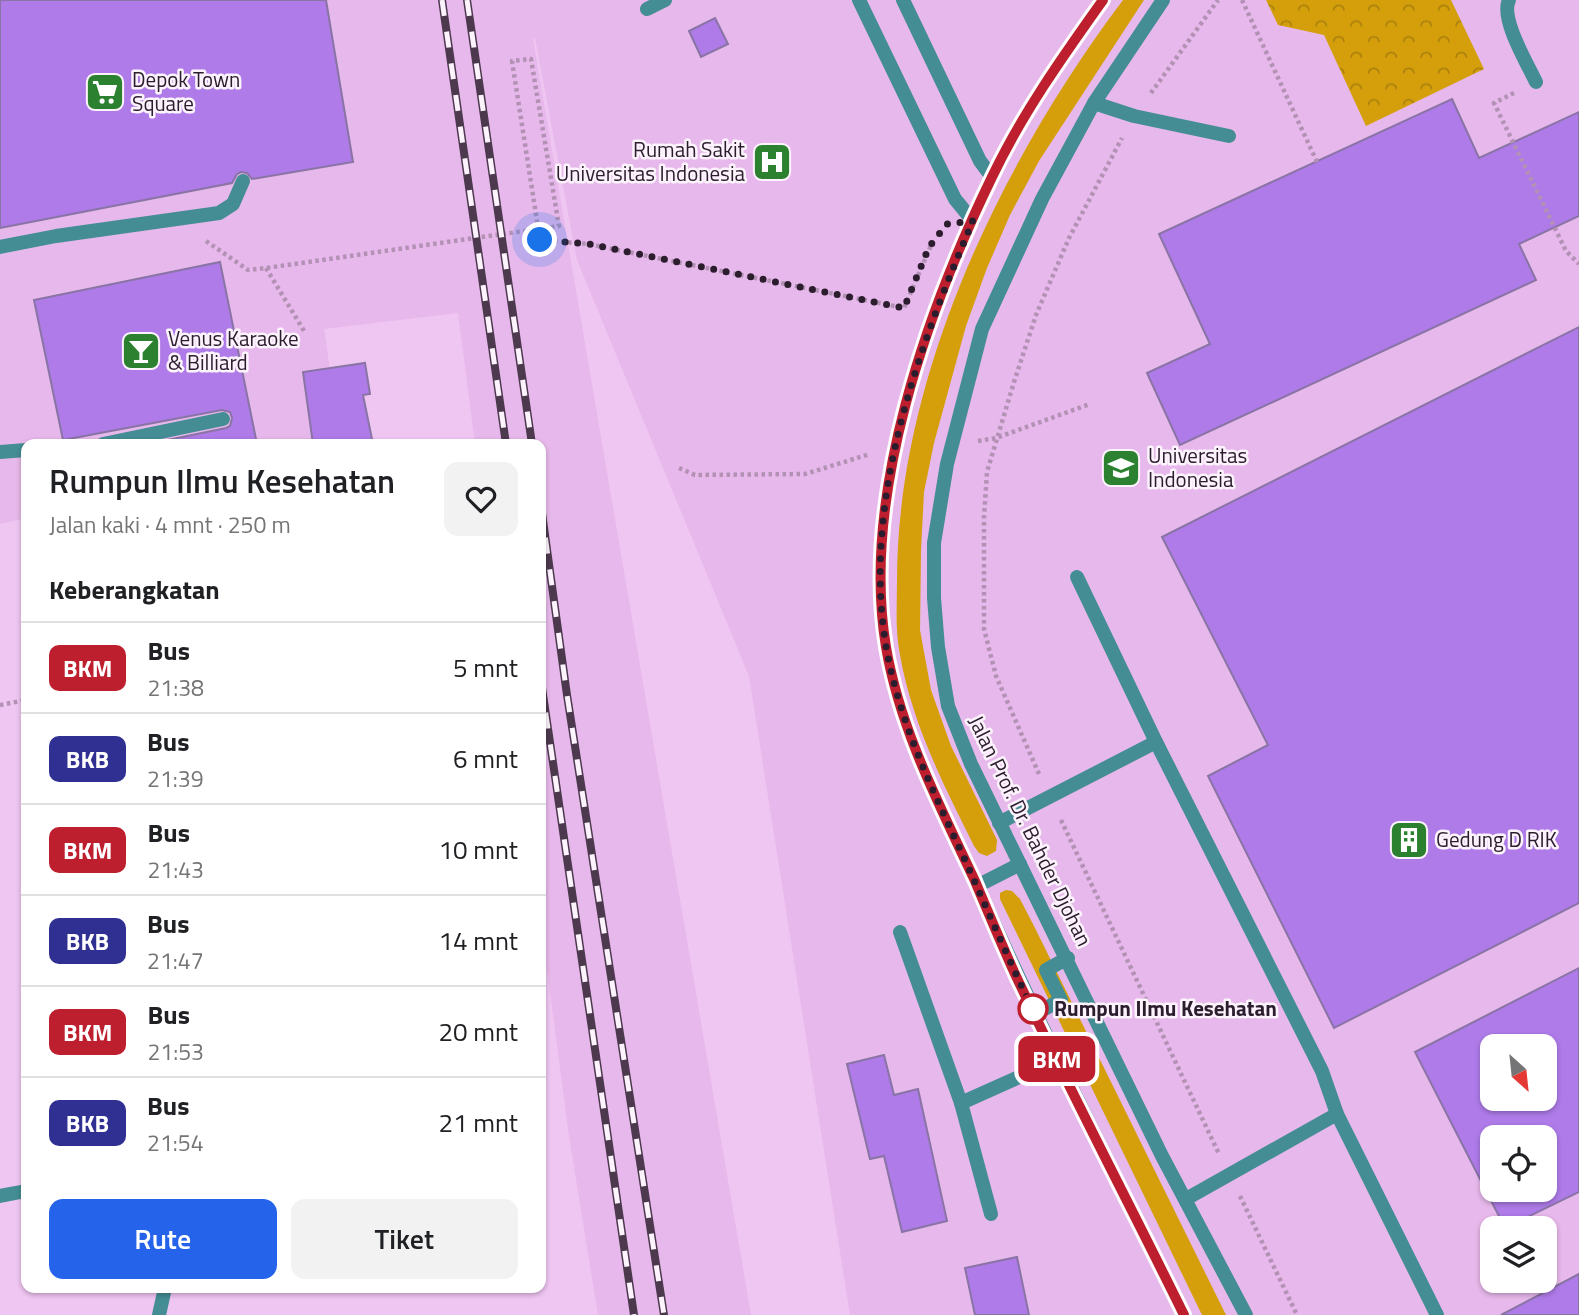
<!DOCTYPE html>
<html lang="id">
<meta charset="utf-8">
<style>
:root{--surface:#fff;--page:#f2f2f2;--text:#202124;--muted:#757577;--line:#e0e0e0;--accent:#2563eb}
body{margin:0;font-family:"Titillium Web",sans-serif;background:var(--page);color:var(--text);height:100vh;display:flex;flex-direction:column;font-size:26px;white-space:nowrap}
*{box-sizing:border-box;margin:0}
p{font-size:23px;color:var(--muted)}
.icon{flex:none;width:38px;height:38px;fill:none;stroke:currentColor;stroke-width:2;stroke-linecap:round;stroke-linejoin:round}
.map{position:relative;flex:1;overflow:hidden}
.panel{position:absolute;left:21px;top:439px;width:525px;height:854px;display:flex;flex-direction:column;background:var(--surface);border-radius:14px;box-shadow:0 2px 5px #0004}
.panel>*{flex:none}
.badge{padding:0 14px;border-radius:10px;font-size:24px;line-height:46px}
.needle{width:46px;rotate:153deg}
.tools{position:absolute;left:1480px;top:1034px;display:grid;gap:14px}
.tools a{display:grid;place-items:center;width:77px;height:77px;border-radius:14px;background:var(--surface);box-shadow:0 2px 5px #0004;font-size:35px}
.you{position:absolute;width:35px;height:35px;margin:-18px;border:5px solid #fff;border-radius:50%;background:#1a73e8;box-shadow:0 0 0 10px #1a73e833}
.map>.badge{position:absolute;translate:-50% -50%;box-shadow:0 0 0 4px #fff}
h2{padding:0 28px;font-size:26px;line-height:63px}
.round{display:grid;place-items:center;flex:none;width:74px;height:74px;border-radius:14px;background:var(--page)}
.headline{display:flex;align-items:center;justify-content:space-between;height:119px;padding:0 28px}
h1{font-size:33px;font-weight:600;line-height:52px}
.primary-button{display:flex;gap:14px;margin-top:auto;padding:14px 28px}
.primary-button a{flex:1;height:80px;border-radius:14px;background:var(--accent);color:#fff;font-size:28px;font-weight:600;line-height:80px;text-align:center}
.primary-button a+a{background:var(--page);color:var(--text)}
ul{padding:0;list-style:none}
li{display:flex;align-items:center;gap:21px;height:91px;padding:0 28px;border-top:2px solid var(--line)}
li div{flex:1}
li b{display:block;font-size:26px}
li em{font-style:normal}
li .badge{min-width:77px;font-weight:700;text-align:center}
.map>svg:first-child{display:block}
.built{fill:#e7b8eb;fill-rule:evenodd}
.green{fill:#d49f0b}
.park{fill:url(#park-crowns)}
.building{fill:#ae7be8;stroke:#8974a5;stroke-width:2;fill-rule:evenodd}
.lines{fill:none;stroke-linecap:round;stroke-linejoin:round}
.path{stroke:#b391b5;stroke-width:4.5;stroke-dasharray:3.5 3.5;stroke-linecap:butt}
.service{stroke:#448d94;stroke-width:14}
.pedestrian{stroke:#448d94;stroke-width:14}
.minor{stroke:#448d94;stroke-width:14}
.rail-casing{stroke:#4c394e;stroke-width:8}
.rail{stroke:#fcf3fc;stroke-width:5;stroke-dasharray:16;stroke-linecap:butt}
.line-casing{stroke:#fff;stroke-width:16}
.line{stroke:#bd1f2e;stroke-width:10}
.walk{stroke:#2c1d2e;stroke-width:7;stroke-dasharray:0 12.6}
.stop-dot{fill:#fff;stroke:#bd1f2e;stroke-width:3.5}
.labels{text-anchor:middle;stroke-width:5;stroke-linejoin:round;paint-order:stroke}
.poi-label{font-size:21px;fill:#2c1d2e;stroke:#fcf3fc;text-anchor:start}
.street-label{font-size:21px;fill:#2c1d2e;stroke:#fcf3fc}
.stop-label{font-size:21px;font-weight:bold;fill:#2c1d2e;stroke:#fcf3fc;text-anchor:start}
</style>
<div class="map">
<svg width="1579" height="1315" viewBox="0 0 1579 1315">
<defs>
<pattern id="park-crowns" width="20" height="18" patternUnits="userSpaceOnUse" patternTransform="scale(1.75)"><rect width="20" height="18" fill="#d49f0b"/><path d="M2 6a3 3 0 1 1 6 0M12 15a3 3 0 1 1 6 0" fill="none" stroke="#ac810c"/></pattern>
</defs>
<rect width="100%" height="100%" fill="#efc5f2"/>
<!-- built -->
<path class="built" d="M0 0H1579V1315H850L749 676 577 260 535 38 533 39 751 1315H598L569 1136 541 925V444H475L458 313 324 329 341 444H26V518L0 524ZM1493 1046H1545V1099H1493ZM1493 1138H1545V1190H1493ZM1493 1228H1545V1281H1493Z"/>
<!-- green -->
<g class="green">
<path d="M1123 0H1144L1039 161 1010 215 987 268 966 326 934 443 924 492 921 550 920 630 931 690 951 746 997 840 996 851 987 856 979 853 974 846C943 784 912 723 900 655 895 631 897 605 897 581 897 376 1002 161 1123 0Z"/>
<polygon points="1006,890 1012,891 1020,899 1035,928 1226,1315 1202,1315 1000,899 1000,893"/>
</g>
<!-- park -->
<polygon class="park" points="1266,0 1451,0 1484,69 1366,126 1324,35 1278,25"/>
<!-- building -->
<g class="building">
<polygon points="0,0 326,0 353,162 252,179 247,173 241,172 237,174 232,183 0,228"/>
<polygon points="715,18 728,44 701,57 689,31"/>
<polygon points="1452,99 1479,158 1579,112 1579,216 1519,244 1536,280 1180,445 1147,373 1210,344 1159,234"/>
<polygon points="220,262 257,444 148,444 226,428 230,426 232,418 230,412 222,410 63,440 34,300"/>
<polygon points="1579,327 1579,903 1334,1028 1208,776 1268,745 1162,537"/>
<polygon points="365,363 370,394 363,395 373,444 313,444 303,372"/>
<path d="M1579 968V1192L1505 1228 1415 1052ZM1493 1046H1545V1099H1493ZM1493 1138H1545V1190H1493Z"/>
<polygon points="884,1055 894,1095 918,1089 947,1221 902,1232 884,1156 870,1159 847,1064"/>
<polygon points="1017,1257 1029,1315 975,1315 965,1268"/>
<polygon points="1579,1274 1579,1315 1501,1315"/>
</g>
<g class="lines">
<!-- path -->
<g class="path">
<polyline points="1242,0 1317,162"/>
<polyline points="1151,93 1218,0"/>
<polyline points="1514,93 1494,103 1566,251 1579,264"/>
<polyline points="206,241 248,270 266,268 559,226 531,59 512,61 540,240 588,244 904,308 932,243"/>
<polyline points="266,268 304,331"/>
<polyline points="978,441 996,438 1090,404"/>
<polyline points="679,468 695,475 805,474 870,454"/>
<polyline points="0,705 26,700"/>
<polyline points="1039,774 996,676 984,629 984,517 987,472 1014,382 1036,315 1069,238 1122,138"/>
<polyline points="1061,820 1219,1154"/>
<polyline points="1240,1196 1297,1315"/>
</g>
<!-- service -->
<g class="service">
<polyline points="859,0 955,199 973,221"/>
<polyline points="903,0 980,161 992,177"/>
<path d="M1509 0C1500 18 1527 63 1536 82"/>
<polyline points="647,9 665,0"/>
<polyline points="1094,103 1134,116 1229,136"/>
<polyline points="0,247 56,236 219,213 233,204 243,181"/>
<polyline points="103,444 223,419"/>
<polyline points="0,452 26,450"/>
<polyline points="1077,577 1156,742"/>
<polyline points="999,823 1156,742 1322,1071 1337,1114 1186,1199"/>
<polyline points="900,932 961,1103 1057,1060"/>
<polyline points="961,1103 991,1214"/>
<polyline points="1337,1114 1437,1315"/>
</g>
<!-- pedestrian -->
<polyline class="pedestrian" points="1035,1014 1061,1000 1046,970 1068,958"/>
<!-- minor -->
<g class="minor">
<path d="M1103 0C1063 56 1022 114 992 177 927 311 861 496 886 647 901 732 942 810 978 888 1042 1032 1114 1173 1184 1315"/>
<polyline points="1163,0 1094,103 1042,199 982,329 947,464 934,543 934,598 938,647 948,706 971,764 1162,1156 1246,1315"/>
<polyline points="977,886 1020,864"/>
<polyline points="0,1196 26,1191"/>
<polyline points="159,1315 165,1288"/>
</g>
<!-- rail casing -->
<g class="rail-casing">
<g id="rail">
<polyline points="442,0 506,444"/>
<polyline points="467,0 532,444"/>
<polyline points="541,506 567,695 664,1315"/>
<polyline points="541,681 634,1315"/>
</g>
</g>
<!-- rail -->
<use href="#rail" class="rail"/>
</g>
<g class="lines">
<!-- line casing -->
<g class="line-casing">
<path id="line" d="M1103 0C1063 56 1022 114 992 177 927 311 861 496 886 647 900 730 940 806 975 881 988 912 1001 943 1015 974 1069 1089 1128 1201 1184 1315"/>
</g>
<!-- line -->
<use href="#line" class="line"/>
<!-- walk -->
<path class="walk" d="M540 240 589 244 904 308 929 247 947 224 973 221C917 350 862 503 886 646 899 722 933 791 965 860 988 911 1010 963 1035 1014L1033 1009"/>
</g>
<!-- icons -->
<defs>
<g id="supermarket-square" transform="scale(2.0125)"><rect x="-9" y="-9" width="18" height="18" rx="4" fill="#2b812f" stroke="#fcf3fc"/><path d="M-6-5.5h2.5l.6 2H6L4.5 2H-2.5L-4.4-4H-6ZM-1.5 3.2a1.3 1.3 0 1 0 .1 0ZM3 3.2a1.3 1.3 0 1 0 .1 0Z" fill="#fff"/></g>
<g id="hospital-square" transform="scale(2.0125)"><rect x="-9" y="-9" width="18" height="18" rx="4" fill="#2b812f" stroke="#fcf3fc"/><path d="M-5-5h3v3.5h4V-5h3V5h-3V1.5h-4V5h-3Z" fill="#fff"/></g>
<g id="bar-square" transform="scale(2.0125)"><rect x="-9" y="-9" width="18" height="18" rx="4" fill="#2b812f" stroke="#fcf3fc"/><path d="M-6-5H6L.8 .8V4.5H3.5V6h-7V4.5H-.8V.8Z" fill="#fff"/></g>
<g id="university-square" transform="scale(2.0125)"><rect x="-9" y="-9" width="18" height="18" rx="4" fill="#2b812f" stroke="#fcf3fc"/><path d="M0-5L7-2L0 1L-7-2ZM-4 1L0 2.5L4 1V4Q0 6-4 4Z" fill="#fff"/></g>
<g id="building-square" transform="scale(2.0125)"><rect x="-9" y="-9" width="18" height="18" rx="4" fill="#2b812f" stroke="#fcf3fc"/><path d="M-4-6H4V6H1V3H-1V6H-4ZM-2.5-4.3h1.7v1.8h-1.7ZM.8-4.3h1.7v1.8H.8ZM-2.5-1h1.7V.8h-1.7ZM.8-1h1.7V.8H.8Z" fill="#fff"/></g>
</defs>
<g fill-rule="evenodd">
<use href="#supermarket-square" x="105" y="92"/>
<use href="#hospital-square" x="772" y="162"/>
<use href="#bar-square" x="141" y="351"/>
<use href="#university-square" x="1121" y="468"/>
<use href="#building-square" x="1409" y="840"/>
</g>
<!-- markers -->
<circle class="stop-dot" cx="1033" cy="1009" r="14"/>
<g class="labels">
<!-- poi labels -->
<g class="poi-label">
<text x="132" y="87">Depok Town<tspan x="132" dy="24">Square</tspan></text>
<text x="745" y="157" text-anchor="end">Rumah Sakit<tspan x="745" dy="24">Universitas Indonesia</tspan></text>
<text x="168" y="346">Venus Karaoke<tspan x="168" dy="24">&amp; Billiard</tspan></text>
<text x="1148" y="463">Universitas<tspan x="1148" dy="24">Indonesia</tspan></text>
<text x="1436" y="847">Gedung D RIK</text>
</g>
<!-- street labels -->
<g class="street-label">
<text transform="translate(1030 831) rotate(64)" y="7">Jalan Prof. Dr. Bahder Djohan</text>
</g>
<!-- stop labels -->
<g class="stop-label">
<text x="1054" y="1016">Rumpun Ilmu Kesehatan</text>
</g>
</g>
</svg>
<div class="tools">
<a><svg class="needle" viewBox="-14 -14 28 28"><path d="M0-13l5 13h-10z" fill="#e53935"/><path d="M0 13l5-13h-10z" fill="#757577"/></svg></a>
<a><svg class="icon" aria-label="locate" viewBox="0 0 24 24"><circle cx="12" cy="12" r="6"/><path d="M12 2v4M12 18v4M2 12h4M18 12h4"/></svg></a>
<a><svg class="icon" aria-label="layers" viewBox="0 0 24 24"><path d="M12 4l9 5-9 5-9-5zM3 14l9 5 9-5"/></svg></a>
</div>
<div class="you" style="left:540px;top:240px"></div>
<b class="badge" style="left:1057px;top:1059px;background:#bd1f2e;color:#fff">BKM</b>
<section class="panel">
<div class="headline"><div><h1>Rumpun Ilmu Kesehatan</h1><p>Jalan kaki · 4 mnt · 250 m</p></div><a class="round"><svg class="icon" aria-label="heart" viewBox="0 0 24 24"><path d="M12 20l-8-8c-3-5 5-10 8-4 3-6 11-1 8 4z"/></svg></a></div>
<h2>Keberangkatan</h2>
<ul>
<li><span class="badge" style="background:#bd1f2e;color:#fff">BKM</span><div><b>Bus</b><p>21:38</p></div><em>5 mnt</em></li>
<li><span class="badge" style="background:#303092;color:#fff">BKB</span><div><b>Bus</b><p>21:39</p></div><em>6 mnt</em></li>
<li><span class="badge" style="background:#bd1f2e;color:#fff">BKM</span><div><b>Bus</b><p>21:43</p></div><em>10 mnt</em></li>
<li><span class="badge" style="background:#303092;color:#fff">BKB</span><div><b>Bus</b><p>21:47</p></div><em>14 mnt</em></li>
<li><span class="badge" style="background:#bd1f2e;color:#fff">BKM</span><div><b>Bus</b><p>21:53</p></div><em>20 mnt</em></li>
<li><span class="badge" style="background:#303092;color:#fff">BKB</span><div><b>Bus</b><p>21:54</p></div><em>21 mnt</em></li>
</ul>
<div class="primary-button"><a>Rute</a><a>Tiket</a></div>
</section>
</div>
